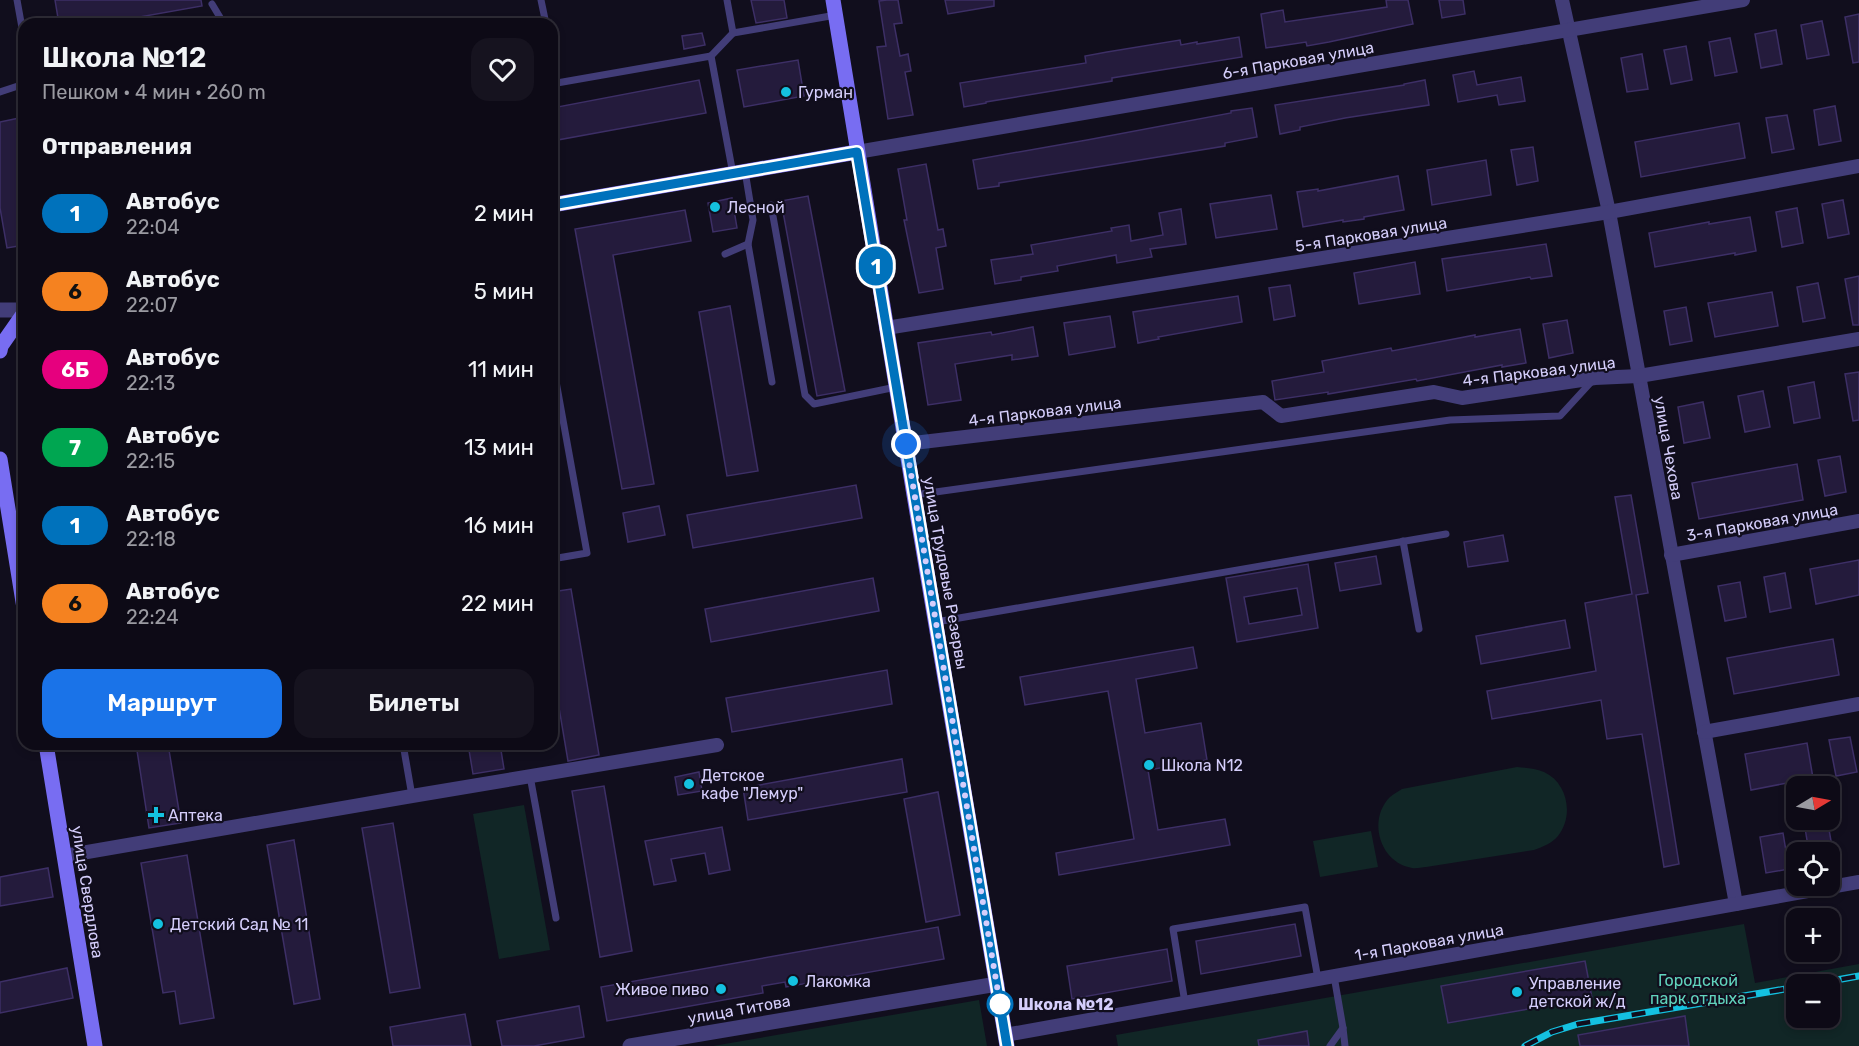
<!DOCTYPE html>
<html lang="ru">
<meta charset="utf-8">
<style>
:root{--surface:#0d0a16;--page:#16131f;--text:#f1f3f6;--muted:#9a9aa1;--line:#2d2b35;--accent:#1a73e8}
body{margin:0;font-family:Rubik,sans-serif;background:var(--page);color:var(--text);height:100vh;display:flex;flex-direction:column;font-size:22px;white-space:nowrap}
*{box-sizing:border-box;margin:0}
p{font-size:20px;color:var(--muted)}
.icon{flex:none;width:33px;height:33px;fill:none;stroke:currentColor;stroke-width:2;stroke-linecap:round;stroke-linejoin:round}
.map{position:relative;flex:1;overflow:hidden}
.sheet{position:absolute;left:18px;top:18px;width:540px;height:732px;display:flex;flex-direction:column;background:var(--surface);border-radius:18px;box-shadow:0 3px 9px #0003,0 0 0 2px var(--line)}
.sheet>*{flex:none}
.badge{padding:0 12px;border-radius:20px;font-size:21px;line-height:39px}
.needle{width:39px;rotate:80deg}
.tools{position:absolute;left:1786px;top:776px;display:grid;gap:12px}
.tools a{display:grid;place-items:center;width:54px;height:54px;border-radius:12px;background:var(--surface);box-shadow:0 3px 9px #0003,0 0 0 2px var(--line);font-size:30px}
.you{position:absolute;width:30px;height:30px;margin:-15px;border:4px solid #fff;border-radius:50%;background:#1a73e8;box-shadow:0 0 0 9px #1a73e833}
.map>.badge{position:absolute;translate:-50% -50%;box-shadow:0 0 0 3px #fff}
h2{padding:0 24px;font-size:22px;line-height:54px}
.round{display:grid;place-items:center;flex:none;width:63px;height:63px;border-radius:18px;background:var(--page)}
.summary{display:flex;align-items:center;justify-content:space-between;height:102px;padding:0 24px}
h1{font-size:28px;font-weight:600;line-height:45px}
.primary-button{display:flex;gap:12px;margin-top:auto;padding:12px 24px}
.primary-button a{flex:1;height:69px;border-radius:18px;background:var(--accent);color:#fff;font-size:24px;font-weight:600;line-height:69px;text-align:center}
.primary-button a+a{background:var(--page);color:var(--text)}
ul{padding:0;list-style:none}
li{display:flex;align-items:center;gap:18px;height:78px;padding:0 24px}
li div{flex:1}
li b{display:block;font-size:22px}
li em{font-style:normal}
li .badge{min-width:66px;font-weight:700;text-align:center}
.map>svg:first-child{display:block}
.green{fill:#112626;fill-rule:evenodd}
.building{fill:#241b3c;stroke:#3d2f66;stroke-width:1.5;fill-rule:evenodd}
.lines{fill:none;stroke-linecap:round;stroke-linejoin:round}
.service{stroke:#423d78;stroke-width:7}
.minor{stroke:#423d78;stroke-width:14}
.tertiary{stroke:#423d78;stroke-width:15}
.secondary{stroke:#786df2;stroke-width:15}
.rail-casing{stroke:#14c1e0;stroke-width:7}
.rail{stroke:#110e1d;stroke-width:4.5;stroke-dasharray:14;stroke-linecap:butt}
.line-casing{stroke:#fff;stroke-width:14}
.line{stroke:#0072bc;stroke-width:9}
.walk{stroke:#d5cefb;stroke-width:6;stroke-dasharray:0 10.8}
.poi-dot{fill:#14c1e0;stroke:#110e1d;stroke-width:2}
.stop-dot{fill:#fff;stroke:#0072bc;stroke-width:3}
.labels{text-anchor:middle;stroke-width:4.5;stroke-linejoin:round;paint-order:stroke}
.street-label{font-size:16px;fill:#d5cefb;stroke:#110e1d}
.poi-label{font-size:16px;fill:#d5cefb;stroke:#110e1d;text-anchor:start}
.park-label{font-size:16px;fill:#61d3bd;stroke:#110e1d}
.stop-label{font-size:16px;font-weight:bold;fill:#d5cefb;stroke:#110e1d;text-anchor:start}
</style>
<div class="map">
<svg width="1859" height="1046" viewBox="0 0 1859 1046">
<rect width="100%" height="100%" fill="#110e1d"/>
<!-- green -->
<g class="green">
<path d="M1517 767C1526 768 1535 768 1544 772 1568 783 1574 816 1558 836 1552 843 1543 847 1534 850L1426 867C1422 867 1416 869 1412 868 1380 863 1367 820 1390 797 1393 794 1398 792 1402 789Z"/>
<polygon points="524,805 550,950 499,959 473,814"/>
<polygon points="1371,831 1378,867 1320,877 1313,841"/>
<path d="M1744 924 1755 983 1859 964V1046H1118L1116 1035ZM1797 984H1830V1017H1797Z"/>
<polygon points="979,1000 987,1046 713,1046"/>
</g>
<!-- building -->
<g class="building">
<polygon points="55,0 201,0 202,6 100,24 59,24"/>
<polygon points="751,0 784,0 787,18 756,23"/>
<polygon points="887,0 898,0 902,23 894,24 900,56 908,54 911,71 905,72 913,115 888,119 877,47 886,46 879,1"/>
<polygon points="945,0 994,0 994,6 948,14"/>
<polygon points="1386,0 1408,0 1413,24 1329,42 1307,46 1306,42 1266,48 1261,14 1283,10 1285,22 1387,7"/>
<polygon points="1439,0 1463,0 1465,14 1442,18"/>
<polygon points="1859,14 1859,62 1853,63 1845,17"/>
<polygon points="1822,21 1829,55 1807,59 1801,25"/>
<polygon points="1776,30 1782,64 1761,68 1755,34"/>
<polygon points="702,33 705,45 684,49 682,36"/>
<polygon points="1239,37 1242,57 1112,78 1112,81 986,102 986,103 964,107 960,83 1086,63 1085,56 1107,52 1180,40 1181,45 1197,42 1197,44"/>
<polygon points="1730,38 1737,72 1715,76 1709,42"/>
<polygon points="1686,46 1692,80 1671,84 1664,50"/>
<polygon points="1642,54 1648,89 1627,92 1621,58"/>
<polygon points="798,60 804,96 744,107 737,70"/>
<polygon points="1474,71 1477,85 1521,77 1525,101 1499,105 1497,95 1458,102 1453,75"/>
<polygon points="699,80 706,113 552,141 552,108"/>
<polygon points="1425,80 1429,105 1345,118 1300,127 1300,130 1280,134 1275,105 1404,85 1404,84"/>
<polygon points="1835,106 1841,141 1819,145 1814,110"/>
<polygon points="1252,108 1257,137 1225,143 1225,146 999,183 999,186 978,189 973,160 1087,140 1231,113 1231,111"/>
<polygon points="1787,115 1794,149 1772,153 1766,118"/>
<polygon points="24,117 24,245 7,248 0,208 0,122"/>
<polygon points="1739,123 1745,158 1641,177 1635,142"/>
<polygon points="1533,147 1538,181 1517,185 1511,150"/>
<polygon points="1486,160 1491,195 1432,205 1427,170"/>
<polygon points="926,164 938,230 943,229 946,246 936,248 943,289 919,293 904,220 907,220 898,169"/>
<polygon points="1398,176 1404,210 1364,217 1364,219 1343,222 1343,220 1303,227 1297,192 1318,189 1318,191"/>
<polygon points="1271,195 1277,229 1216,238 1210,204"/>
<polygon points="808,196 845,391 817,396 781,201"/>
<polygon points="732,198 737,228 713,232 708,203"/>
<polygon points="1843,200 1849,234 1828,238 1822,204"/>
<polygon points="1797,208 1803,243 1782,247 1776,212"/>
<polygon points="1181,209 1186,244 1150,249 1152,257 1117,263 1116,255 1057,266 1058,271 1021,277 1021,280 995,284 991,260 1033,254 1031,245 1112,231 1111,228 1129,225 1131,241 1163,235 1159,213"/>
<polygon points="685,210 691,241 613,255 654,484 622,489 575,229"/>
<polygon points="1750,217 1756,251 1735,255 1735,253 1655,267 1649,233 1709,222 1709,224"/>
<polygon points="1546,244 1552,276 1531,279 1530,277 1447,291 1442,259"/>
<polygon points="1415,262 1420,294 1359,304 1354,273"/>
<polygon points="1859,276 1859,325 1853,325 1845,279"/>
<polygon points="1818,283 1825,318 1803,322 1797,287"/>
<polygon points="1290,285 1295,316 1274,320 1269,288"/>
<polygon points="1772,292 1778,326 1715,337 1708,303"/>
<polygon points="1238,296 1242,322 1158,337 1159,339 1138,343 1133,312"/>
<polygon points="730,306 758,471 727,476 699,312"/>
<polygon points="1686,307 1692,341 1670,345 1664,311"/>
<polygon points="1110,316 1115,347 1069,355 1064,323"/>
<polygon points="1567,320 1573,353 1549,358 1543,324"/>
<polygon points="1033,327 1038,356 1012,360 1012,355 955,364 961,400 928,405 918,343 991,332 992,335"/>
<polygon points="1520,329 1526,363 1502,367 1502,365 1417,381 1416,379 1328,394 1328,392 1275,400 1272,381 1324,372 1322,361 1391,348 1392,351 1475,335 1475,337"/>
<polygon points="1859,372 1859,420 1853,421 1845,374"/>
<polygon points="1814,382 1820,418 1794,423 1788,387"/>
<polygon points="1763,391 1770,427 1745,432 1738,396"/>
<polygon points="1703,402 1710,438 1684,443 1678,407"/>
<polygon points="1840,456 1846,492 1825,496 1818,460"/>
<polygon points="1797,464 1803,500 1699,519 1692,483"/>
<polygon points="856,485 862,518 693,548 687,515"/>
<polygon points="1631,495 1648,593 1636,595 1679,864 1664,867 1642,734 1607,739 1601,700 1492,719 1487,691 1596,671 1585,603 1632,594 1615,497"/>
<polygon points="659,506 665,535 628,542 623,513"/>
<polygon points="1503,535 1508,561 1468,567 1464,542"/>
<polygon points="1376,556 1381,584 1340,591 1335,563"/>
<polygon points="1859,560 1859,595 1816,604 1810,569"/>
<path d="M1308 564 1318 628 1237 642 1226 578ZM1297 588 1302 615 1249 624 1244 597Z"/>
<polygon points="1785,573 1791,608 1770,612 1764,577"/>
<polygon points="873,578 879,611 711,642 705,609"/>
<polygon points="1740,582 1746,617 1725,621 1718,586"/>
<polygon points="571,589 599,755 568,761 552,666 552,592"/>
<polygon points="1565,620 1570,648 1481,664 1476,636"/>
<polygon points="1833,639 1839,675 1734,694 1727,658"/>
<polygon points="1193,647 1197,668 1136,679 1145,733 1201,723 1207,760 1148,770 1158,830 1225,819 1230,845 1059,875 1056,853 1134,839 1108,691 1025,705 1020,677"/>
<polygon points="887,670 892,704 732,732 726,698"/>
<polygon points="1850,737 1857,772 1836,776 1829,740"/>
<polygon points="1807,743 1813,778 1751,790 1745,754"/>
<polygon points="136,744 168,744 181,823 149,828"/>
<polygon points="468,744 500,744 504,769 473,774"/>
<polygon points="902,759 907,792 748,820 743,788"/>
<polygon points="699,772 702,791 678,795 675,777"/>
<polygon points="604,786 632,951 600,957 572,791"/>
<polygon points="938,792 960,915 926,922 904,799"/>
<polygon points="393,823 420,988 390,993 362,828"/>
<polygon points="1828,824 1833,852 1809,852 1805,828"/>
<polygon points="722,827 730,870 709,874 705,853 671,859 676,881 654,885 645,841"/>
<polygon points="1783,833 1789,869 1766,873 1760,837"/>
<polygon points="294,840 320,999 294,1004 267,845"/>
<polygon points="187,855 214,1018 180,1024 175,991 163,993 141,863"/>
<polygon points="48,868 53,897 0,906 0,877"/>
<polygon points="1295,924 1301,956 1201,974 1196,941"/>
<polygon points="938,927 944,959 786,987 785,982 762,986 763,993 607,1021 601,987"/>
<polygon points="1167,949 1172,981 1072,999 1067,966"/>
<polygon points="1585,961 1592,998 1448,1023 1441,986"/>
<polygon points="67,968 73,998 0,1013 0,982"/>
<polygon points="579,1006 584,1037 534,1046 502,1046 497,1021"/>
<polygon points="465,1014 471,1046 393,1046 390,1027"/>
<polygon points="1685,1016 1689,1046 1580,1046 1578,1035"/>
<polygon points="1307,1031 1309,1046 1259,1046 1258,1040"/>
</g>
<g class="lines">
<!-- service -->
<g class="service">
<polyline points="17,0 24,39"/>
<polyline points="541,0 546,24"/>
<polyline points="727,0 733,33 836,15"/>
<polyline points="212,4 224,24"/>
<polyline points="711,56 733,33"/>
<polyline points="552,58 557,83 711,56 733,174"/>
<polyline points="0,92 24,84"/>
<polyline points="771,205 805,395 814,404 896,387"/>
<polyline points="748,244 772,382"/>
<polyline points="725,254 748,244 753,220 745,171"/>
<polyline points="552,359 587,553 552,559"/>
<polyline points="914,495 1450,420 1560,416 1593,380"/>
<polyline points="1403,541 1419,629"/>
<polyline points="936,622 1446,534"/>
<polyline points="403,744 412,796"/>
<polyline points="530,776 556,918"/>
<polyline points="1334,976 1343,1028 1345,1046"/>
<polyline points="1185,1003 1173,929 1305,907 1318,979"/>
<polyline points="1330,1046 1343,1028"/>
</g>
<!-- minor -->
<g class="minor">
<polyline points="1562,0 1609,212 1736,904"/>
<polyline points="857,152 1743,0"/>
<polyline points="886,328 1609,212 1859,166"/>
<polyline points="905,444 1263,402 1281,416 1434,392 1462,398 1595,378 1639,376 1859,339"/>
<polyline points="1671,555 1859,521"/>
<polyline points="1704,732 1859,704"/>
<polyline points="64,856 412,796 717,745"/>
<polyline points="1005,1035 1859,882"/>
</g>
<!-- tertiary -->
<g class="tertiary">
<polyline points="0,310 24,310"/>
<polyline points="630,1046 997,984"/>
</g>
<!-- secondary -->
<g class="secondary">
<polyline points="833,0 914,495 1007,1046"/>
<polyline points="552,205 857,152"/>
<polyline points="0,351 1,346 24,313"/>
<polyline points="0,459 24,608"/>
<polyline points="46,744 95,1046"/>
</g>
<!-- rail casing -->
<g class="rail-casing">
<g id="rail">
<polyline points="1814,984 1859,976"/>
<polyline points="1525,1046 1552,1032 1578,1024 1797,987"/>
</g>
</g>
<!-- rail -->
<use href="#rail" class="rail"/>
</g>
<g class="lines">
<!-- line casing -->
<g class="line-casing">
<polyline id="line" points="552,205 857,152 1007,1046"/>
</g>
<!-- line -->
<use href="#line" class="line"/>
<!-- walk -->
<polyline class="walk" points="906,444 1000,1004"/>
</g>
<!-- markers -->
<g class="poi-dot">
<circle cx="786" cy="92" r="6"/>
<circle cx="715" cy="207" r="6"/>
<circle cx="1149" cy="765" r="6"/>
<circle cx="689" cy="784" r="6"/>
<path d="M153 806h6v6h6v6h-6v6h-6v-6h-6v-6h6z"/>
<circle cx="158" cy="924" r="6"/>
<circle cx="793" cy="981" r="6"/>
<circle cx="721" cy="989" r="6"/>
<circle cx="1517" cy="992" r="6"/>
</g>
<circle class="stop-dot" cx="1000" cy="1004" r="12"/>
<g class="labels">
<!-- street labels -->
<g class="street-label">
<text transform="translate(1298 60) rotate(-10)" y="6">6-я Парковая улица</text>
<text transform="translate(1371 234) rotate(-9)" y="6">5-я Парковая улица</text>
<text transform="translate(1539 371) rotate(-7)" y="6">4-я Парковая улица</text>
<text transform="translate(1045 411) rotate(-7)" y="6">4-я Парковая улица</text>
<text transform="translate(1669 448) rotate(80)" y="6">улица Чехова</text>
<text transform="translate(1762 522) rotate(-10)" y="6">3-я Парковая улица</text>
<text transform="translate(946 573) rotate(80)" y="6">улица Трудовые Резервы</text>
<text transform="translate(88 892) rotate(81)" y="6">улица Свердлова</text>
<text transform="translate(1429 942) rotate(-10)" y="6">1-я Парковая улица</text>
<text transform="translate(739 1009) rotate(-10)" y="6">улица Титова</text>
</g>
<!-- poi labels -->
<g class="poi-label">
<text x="798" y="98">Гурман</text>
<text x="727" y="213">Лесной</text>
<text x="1161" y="771">Школа N12</text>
<text x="701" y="781">Детское<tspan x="701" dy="18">кафе "Лемур"</tspan></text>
<text x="168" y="821">Аптека</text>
<text x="170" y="930">Детский Сад № 11</text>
<text x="805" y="987">Лакомка</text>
<text x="1529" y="989">Управление<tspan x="1529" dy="18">детской ж/д</tspan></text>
<text x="709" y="995" text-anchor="end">Живое пиво</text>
</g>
<!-- park labels -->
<g class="park-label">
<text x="1698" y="986">Городской<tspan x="1698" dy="18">парк отдыха</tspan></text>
</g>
<!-- stop labels -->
<g class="stop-label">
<text x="1018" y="1010">Школа №12</text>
</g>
</g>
</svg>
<div class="tools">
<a><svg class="needle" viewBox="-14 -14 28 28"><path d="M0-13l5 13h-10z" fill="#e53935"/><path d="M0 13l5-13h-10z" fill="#9a9aa1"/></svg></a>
<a><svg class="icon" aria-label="locate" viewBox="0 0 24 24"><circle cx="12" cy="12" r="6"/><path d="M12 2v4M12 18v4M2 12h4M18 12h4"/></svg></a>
<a>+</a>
<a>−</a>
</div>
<div class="you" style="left:906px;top:444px"></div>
<b class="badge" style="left:876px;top:266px;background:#0072bc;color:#fff">1</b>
<section class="sheet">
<div class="summary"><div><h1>Школа №12</h1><p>Пешком · 4 мин · 260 m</p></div><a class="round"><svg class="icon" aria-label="heart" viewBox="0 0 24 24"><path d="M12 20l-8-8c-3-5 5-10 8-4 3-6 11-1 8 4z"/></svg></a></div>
<h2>Отправления</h2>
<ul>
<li><span class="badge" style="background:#0072bc;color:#fff">1</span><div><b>Автобус</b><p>22:04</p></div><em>2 мин</em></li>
<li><span class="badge" style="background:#f58220;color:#111">6</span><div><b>Автобус</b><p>22:07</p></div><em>5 мин</em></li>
<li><span class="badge" style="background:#e6007e;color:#fff">6Б</span><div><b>Автобус</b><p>22:13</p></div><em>11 мин</em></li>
<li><span class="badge" style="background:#00a651;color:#fff">7</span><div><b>Автобус</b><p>22:15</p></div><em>13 мин</em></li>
<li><span class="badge" style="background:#0072bc;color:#fff">1</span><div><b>Автобус</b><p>22:18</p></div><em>16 мин</em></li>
<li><span class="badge" style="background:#f58220;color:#111">6</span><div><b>Автобус</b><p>22:24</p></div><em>22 мин</em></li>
</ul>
<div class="primary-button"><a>Маршрут</a><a>Билеты</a></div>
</section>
</div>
